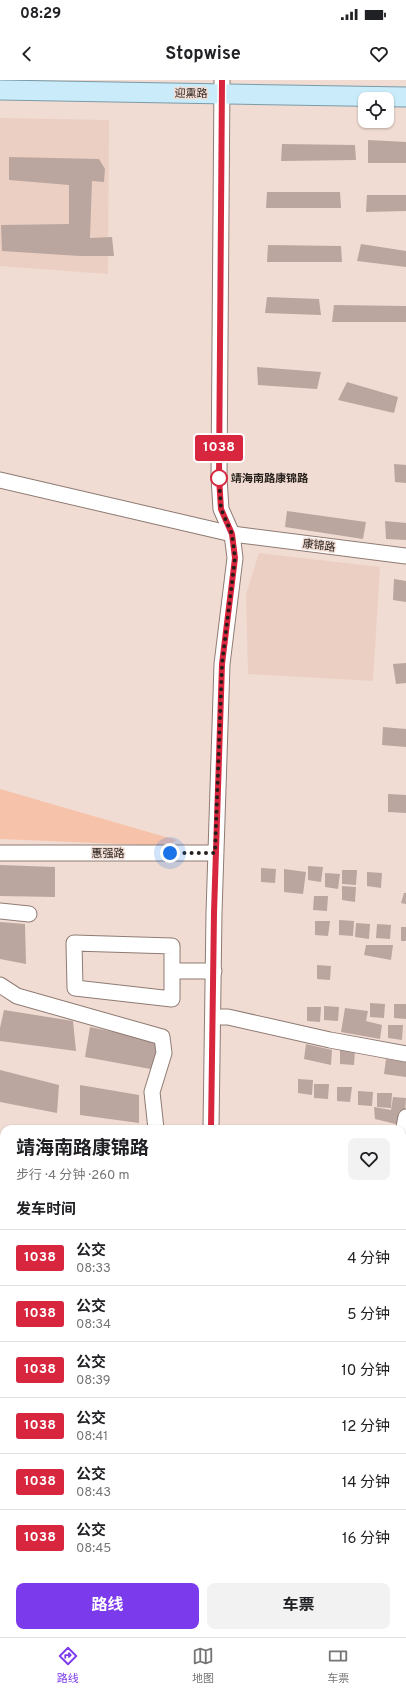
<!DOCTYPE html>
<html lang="zh">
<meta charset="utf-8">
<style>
:root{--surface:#fff;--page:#f2f2f2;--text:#202124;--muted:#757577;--line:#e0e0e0;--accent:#7c3aed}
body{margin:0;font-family:Overpass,"Noto Sans SC",sans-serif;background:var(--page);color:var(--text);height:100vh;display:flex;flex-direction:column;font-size:15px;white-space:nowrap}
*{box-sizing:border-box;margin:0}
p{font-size:13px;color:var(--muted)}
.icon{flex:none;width:22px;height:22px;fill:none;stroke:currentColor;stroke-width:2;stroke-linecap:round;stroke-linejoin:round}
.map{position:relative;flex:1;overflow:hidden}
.panel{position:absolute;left:0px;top:1045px;width:406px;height:512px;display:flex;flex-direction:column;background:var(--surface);border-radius:12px 12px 0 0;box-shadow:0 1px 3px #0004}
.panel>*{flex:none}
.badge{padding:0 8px;border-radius:3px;font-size:14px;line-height:26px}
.fabs{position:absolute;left:358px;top:12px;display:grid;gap:8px}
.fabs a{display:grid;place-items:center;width:36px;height:36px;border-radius:8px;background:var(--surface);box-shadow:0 1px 3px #0004;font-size:20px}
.you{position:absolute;width:20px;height:20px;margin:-10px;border:3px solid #fff;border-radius:50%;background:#1a73e8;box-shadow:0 0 0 6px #1a73e833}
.map>.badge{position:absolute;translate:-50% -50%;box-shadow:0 0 0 2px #fff}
h2{padding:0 16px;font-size:15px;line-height:36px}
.round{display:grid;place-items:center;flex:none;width:42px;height:42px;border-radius:8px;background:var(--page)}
.headline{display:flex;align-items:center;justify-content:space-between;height:68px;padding:0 16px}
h1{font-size:19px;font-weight:700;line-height:30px}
.cta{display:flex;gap:8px;margin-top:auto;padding:8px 16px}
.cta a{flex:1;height:46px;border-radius:8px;background:var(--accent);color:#fff;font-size:16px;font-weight:700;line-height:46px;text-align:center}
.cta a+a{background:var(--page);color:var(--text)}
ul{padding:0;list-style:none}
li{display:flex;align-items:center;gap:12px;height:56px;padding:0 16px;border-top:1px solid var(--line)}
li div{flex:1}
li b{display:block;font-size:15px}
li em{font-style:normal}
li .badge{min-width:44px;font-weight:700;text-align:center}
.status{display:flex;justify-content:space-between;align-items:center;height:28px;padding:0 20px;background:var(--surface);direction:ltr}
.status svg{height:11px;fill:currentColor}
header{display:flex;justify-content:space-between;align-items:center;height:52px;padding:0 16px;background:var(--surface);font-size:18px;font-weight:700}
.tab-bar{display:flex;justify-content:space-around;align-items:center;height:56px;border-top:1px solid var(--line);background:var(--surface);font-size:11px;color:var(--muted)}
.tab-bar a{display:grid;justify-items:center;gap:2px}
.tab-bar .active{color:var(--accent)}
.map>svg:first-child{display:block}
.built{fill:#ebcfc3}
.green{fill:#f7c2aa}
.building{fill:#baa69e}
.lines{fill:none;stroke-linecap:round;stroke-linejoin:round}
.minor-casing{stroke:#8e7b73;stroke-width:17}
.major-casing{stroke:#7a9ba8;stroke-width:21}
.minor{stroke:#fff;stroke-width:15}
.major{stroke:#caebf9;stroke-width:19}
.line-casing{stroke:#fff;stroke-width:9}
.line{stroke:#d7263d;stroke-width:6}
.walk{stroke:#251e1a;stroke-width:4;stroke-dasharray:0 7.2}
.stop-dot{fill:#fff;stroke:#d7263d;stroke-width:2}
.labels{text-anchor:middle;stroke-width:3;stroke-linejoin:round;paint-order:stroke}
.street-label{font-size:11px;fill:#251e1a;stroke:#f1dcd3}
.stop-label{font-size:11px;font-weight:bold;fill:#251e1a;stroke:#f1dcd3;text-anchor:start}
</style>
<div class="status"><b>08:29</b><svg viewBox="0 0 49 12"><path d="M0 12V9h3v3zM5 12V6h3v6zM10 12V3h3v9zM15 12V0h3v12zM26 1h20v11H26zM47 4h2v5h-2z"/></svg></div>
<header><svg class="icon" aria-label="back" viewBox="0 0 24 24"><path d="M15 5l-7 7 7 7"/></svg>Stopwise<svg class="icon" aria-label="heart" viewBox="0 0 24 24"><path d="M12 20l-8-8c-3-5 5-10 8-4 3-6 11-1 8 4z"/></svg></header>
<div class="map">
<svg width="406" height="1557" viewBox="0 0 406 1557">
<rect width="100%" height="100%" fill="#f1dcd3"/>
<!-- built -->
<g class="built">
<polygon points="0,38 109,40 108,194 0,186"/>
<polygon points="259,473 380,487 373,601 248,594 246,514"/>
<polygon points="402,1525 406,1525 406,1557 380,1557 380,1553 402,1553"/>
</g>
<!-- green -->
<polygon class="green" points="0,709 176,760 169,766 0,759"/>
<!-- building -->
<g class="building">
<polygon points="368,60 406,62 406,83 368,83"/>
<polygon points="282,64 355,65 356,80 281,81"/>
<polygon points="9,77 99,79 105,89 104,102 92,101 90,158 112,157 114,176 80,176 2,171 1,145 69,144 69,105 9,100"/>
<polygon points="267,112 340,112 341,128 266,128"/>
<polygon points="367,115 406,115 406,131 366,132"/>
<polygon points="361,164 406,171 406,187 357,181"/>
<polygon points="268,165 341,166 342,182 267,182"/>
<polygon points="267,217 319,219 321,235 265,233"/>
<polygon points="334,225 406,226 406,242 332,242"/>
<polygon points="257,287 321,292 317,309 258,305"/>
<polygon points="347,302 398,317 394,333 338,320"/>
<polygon points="394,384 406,385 406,403 395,402"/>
<polygon points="287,431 366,442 363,459 285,447"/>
<polygon points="385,441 406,443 406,460 386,459"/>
<polygon points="394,499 406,501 406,522 393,520"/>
<polygon points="406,583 406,603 396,604 393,584"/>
<polygon points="383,647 406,649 406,667 382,665"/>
<polygon points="388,714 406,715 406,733 388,732"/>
<polygon points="0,785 55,787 55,817 0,816"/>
<polygon points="308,786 323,787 321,802 308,800"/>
<polygon points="261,788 276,789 275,803 261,802"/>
<polygon points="284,789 306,792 303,814 284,812"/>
<polygon points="342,790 357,790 356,805 342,804"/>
<polygon points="367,792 382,793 381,808 367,806"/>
<polygon points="325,793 340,794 338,809 325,807"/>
<polygon points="342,806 356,807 355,822 342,820"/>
<polygon points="404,813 406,813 406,824 401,823"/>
<polygon points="314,816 328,816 327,831 313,830"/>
<polygon points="339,840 354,841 353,856 339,855"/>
<polygon points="315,841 330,841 328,856 315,855"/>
<polygon points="0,842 25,844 26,884 0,879"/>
<polygon points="356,843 370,844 369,859 355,857"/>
<polygon points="377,844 391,845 390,859 376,858"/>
<rect x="401" y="847" width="5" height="14"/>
<polygon points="366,865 393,865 391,880 364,875"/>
<polygon points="317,885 331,886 330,900 317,899"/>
<polygon points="370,923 385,924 384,938 370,937"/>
<polygon points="394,924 406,924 406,939 394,938"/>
<polygon points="324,926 339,927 338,941 324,940"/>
<polygon points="307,927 321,927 320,942 307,941"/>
<polygon points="345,928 368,931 366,941 382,945 380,959 341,952"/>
<polygon points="4,930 73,941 76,971 0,961 0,948"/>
<polygon points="388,945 403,945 402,960 388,958"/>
<polygon points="90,947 157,961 156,990 85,977"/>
<polygon points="306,964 332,970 331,985 304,979"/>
<polygon points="340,970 355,971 354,985 340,984"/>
<polygon points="386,979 406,982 406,997 384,994"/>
<polygon points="0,990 59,1005 57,1033 0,1022"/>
<polygon points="298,999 313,1000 312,1015 298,1013"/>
<polygon points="314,1004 329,1004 328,1019 314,1018"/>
<polygon points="80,1005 139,1015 139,1043 80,1035"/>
<polygon points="337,1007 352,1007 350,1022 337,1021"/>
<polygon points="358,1011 373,1012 372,1026 358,1025"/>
<polygon points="377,1013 392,1013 391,1028 377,1027"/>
<polygon points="393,1017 406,1018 404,1046 375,1039 374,1027 391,1030"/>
<polygon points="0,1061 4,1061 4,1100 0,1099"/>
<polygon points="403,1134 406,1134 406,1148 402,1148"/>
<rect x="0" y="1150" width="4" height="39"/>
<polygon points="3,1204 4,1235 1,1235"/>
<polygon points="402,1229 406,1229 406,1246 402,1245"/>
<polygon points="402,1246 406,1247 406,1261 402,1260"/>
<polygon points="402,1261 406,1262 406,1276 402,1275"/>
<rect x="402" y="1340" width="4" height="31"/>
<rect x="0" y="1344" width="4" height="14"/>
<rect x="0" y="1373" width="4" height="14"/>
<rect x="402" y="1385" width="4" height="31"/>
<polygon points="0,1404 4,1405 4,1420 0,1420"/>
<rect x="0" y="1448" width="4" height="15"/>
<rect x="402" y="1477" width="4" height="31"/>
<polygon points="0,1497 4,1497 3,1517 0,1517"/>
<rect x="402" y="1535" width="4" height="13"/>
<polygon points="0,1546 4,1546 3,1557 0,1557"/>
<polygon points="23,1553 62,1553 61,1557 23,1556"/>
<polygon points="254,1553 309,1553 309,1555 254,1554"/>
<rect x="317" y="1553" width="25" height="4"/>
<polygon points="349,1553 375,1553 375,1557 350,1557"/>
</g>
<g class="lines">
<!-- minor casing -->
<g class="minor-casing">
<g id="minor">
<polyline points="0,400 232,454 406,476"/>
<polyline points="0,773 215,773"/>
<polyline points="0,831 29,834"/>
<polyline points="172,891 172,919 75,908 74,863 172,866 172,891 214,891"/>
<polyline points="0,905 17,916 162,957 164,973 152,1012 156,1049"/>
<polyline points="213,937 228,937 330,960 406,974"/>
<polyline points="211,1049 214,833 222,584 235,478 232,454 221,429 219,398 222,0"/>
<polyline points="402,1057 406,1037"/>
<polyline points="402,1122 406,1123"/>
<polyline points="0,1131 4,1133"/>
<polyline points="402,1171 406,1171"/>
<polyline points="215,1557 216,1553"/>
</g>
</g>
<!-- major casing -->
<g class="major-casing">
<g id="major">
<polyline points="0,10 406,17"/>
<polyline points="0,1299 4,1299"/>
<polyline points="402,1304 406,1304"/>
</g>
</g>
<!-- minor -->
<use href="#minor" class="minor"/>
<!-- major -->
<use href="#major" class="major"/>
</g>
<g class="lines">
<!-- line casing -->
<g class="line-casing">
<polyline id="line" points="211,1049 214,833 222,584 235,478 232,454 221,429 219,398 222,0"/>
</g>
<!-- line -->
<use href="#line" class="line"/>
<!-- walk -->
<polyline class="walk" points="170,773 215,773 222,584 235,478 232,454 221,429 219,398"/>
</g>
<!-- markers -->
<circle class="stop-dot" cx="219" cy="398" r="8"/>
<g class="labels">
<!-- street labels -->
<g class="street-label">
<text transform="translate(191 13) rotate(1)" y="4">迎熏路</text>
<text transform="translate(319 465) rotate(7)" y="4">康锦路</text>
<text x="108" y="777">惠强路</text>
</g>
<!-- stop labels -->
<g class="stop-label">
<text x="231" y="402">靖海南路康锦路</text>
</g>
</g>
</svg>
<div class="fabs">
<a><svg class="icon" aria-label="locate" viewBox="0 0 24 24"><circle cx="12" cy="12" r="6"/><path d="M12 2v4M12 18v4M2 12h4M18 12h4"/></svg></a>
</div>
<div class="you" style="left:170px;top:773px"></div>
<b class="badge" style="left:219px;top:368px;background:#d7263d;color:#fff">1038</b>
<section class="panel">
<div class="headline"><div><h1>靖海南路康锦路</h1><p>步行 · 4 分钟 · 260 m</p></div><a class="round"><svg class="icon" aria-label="heart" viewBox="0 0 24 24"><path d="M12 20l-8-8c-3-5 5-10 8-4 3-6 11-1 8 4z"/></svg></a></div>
<h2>发车时间</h2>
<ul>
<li><span class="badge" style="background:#d7263d;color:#fff">1038</span><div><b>公交</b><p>08:33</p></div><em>4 分钟</em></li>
<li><span class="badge" style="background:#d7263d;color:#fff">1038</span><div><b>公交</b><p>08:34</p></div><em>5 分钟</em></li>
<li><span class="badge" style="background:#d7263d;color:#fff">1038</span><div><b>公交</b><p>08:39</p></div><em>10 分钟</em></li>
<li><span class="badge" style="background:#d7263d;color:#fff">1038</span><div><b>公交</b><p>08:41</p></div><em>12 分钟</em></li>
<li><span class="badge" style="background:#d7263d;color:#fff">1038</span><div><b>公交</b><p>08:43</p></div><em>14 分钟</em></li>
<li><span class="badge" style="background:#d7263d;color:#fff">1038</span><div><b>公交</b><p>08:45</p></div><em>16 分钟</em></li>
</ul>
<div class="cta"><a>路线</a><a>车票</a></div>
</section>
</div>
<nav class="tab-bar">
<a class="active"><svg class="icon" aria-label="directions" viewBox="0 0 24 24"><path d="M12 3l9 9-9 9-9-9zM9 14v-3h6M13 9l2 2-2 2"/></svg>路线</a>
<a><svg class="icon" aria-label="map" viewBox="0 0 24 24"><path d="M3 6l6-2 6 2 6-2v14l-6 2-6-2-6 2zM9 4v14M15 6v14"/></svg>地图</a>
<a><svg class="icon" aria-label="tickets" viewBox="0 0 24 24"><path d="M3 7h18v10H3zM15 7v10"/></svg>车票</a>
</nav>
